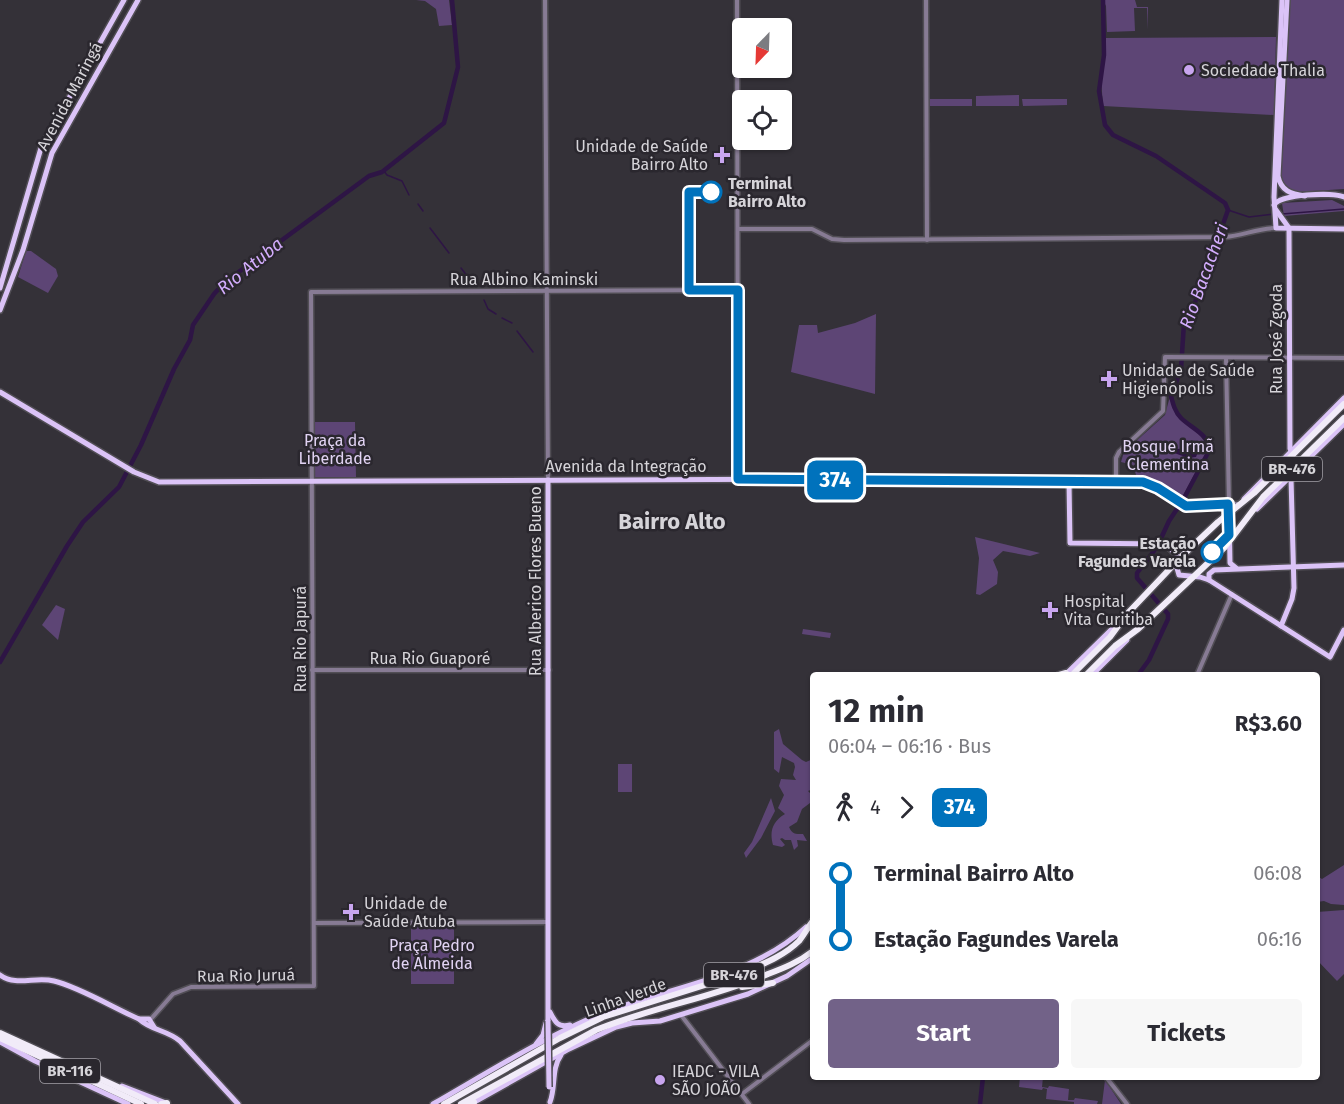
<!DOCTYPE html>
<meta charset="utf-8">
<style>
:root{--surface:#fff;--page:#f7f7f7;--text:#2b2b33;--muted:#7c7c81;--accent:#726288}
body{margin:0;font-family:"Fira Sans",sans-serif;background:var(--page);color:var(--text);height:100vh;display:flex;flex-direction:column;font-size:22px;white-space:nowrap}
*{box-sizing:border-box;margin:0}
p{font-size:20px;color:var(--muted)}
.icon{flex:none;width:33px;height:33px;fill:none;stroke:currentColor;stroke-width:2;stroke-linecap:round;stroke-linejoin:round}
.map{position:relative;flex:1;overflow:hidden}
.sheet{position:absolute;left:810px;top:672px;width:510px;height:408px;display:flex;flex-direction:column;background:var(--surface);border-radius:6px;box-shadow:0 2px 4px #0004}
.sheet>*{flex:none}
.badge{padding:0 12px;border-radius:9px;font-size:21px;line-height:39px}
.needle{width:39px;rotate:203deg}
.buttons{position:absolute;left:732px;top:18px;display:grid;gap:12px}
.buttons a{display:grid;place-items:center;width:60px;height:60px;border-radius:6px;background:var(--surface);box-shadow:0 2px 4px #0004;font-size:30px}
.map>.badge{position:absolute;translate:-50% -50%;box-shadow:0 0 0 3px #fff}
.legs{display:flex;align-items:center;gap:9px;height:66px;padding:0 18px;font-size:20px}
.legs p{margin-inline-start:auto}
.headline{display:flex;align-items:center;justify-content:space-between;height:102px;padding:0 18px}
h1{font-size:33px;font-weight:700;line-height:45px}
.primary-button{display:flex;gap:12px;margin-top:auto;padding:12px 18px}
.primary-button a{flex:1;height:69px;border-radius:6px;background:var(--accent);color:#fff;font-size:24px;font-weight:700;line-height:69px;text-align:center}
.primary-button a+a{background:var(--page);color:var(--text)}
ul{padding:0 18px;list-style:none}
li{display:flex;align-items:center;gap:21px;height:66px;font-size:22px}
li i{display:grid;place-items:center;width:9px;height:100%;margin:0 8px;background:currentColor}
li i::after{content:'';width:15px;height:15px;margin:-8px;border:4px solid;border-radius:50%;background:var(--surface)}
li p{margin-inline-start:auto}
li:first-child i{background:linear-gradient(#0000 50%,currentColor 0)}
li:last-child i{background:linear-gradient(currentColor 50%,#0000 0)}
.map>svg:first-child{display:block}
.green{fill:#5d4575}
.water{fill:#2e1545}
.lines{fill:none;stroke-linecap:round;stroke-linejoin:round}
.stream{stroke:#2e1545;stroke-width:1.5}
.river{stroke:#2e1545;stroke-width:4.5}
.minor-casing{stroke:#514e55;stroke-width:7}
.major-casing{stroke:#514e55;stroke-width:8}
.highway-casing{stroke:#514e55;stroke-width:9}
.minor{stroke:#877b94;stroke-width:4}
.major{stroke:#dbc3f7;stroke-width:5}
.highway{stroke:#f1ebf8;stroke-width:6}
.major-bridge-casing{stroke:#514e55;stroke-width:8;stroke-linecap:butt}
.major-bridge{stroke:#dbc3f7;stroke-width:5}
.line-1-casing{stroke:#fff;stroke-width:14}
.line-1{stroke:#0072bc;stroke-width:9}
.poi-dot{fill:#c8a5ef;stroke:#2a272e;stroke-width:2}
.stop-1-dot{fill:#fff;stroke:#0072bc;stroke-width:3}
.labels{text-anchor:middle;stroke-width:5;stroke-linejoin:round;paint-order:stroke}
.shield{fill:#2a272e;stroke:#a2a0a6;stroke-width:1.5}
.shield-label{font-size:15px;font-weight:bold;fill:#d6d4d9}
.poi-label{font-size:16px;fill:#d6d4d9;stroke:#2a272e;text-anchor:start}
.street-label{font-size:16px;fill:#d6d4d9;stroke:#2a272e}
.stop-label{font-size:16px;font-weight:bold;fill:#d6d4d9;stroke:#2a272e;text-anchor:start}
.park-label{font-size:16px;fill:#e1d3f3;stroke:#2a272e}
.water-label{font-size:18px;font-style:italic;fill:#d3adfd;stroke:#2a272e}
.district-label{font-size:22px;font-weight:bold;fill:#d6d4d9;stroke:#2a272e}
</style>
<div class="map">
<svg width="1344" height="1104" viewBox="0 0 1344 1104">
<rect width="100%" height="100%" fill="#343138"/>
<!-- green -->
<g class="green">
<polygon points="416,0 449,0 452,25 439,26 436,9 425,1"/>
<polygon points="1103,0 1135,0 1137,7 1148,7 1148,30 1147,8 1134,8 1135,31 1107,32 1106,6"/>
<polygon points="1290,0 1344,0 1344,189 1298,192 1293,191 1283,183 1281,172"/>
<polygon points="1276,37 1274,115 1103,106 1101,78 1106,38"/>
<polygon points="1019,95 1019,106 976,106 976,96"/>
<rect x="928" y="99" width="44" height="7"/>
<polygon points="1022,99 1067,99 1067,105 1023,106"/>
<polygon points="1332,200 1344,206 1344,211 1284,216 1282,203"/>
<polygon points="26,251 31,251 56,269 58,276 48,293 18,277"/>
<polygon points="876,314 875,394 791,372 799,325 817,325 818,333 855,323"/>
<path d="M1171 398C1177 425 1205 429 1207 451L1180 501 1157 484 1137 478 1133 465 1121 462 1124 452 1165 415 1169 400Z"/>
<polygon points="314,422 355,422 356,477 315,477"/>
<polygon points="975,537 1040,553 1030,556 1003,551 993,560 998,572 997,584 980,595 976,594 979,558"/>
<polygon points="56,605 65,609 58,640 42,625"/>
<polygon points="803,629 831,633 830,638 802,634"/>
<path d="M779 729 783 744 802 760 806 762 813 759V789L808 791 813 796 810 803 802 809 797 822 789 827C792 834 795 834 803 834L807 841 797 840 798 846 794 850 791 840H785L782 838 780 839 785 845 782 847 773 845C769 831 773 821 785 814L778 808 784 795 779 786 781 779 796 780 793 775 795 767 794 763 782 757 779 773 774 769V732Z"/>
<rect x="618" y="764" width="14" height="28"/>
<polygon points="771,798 775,811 761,838 746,858 744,853 752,842"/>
<polygon points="1344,865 1344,905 1331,904 1324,901 1317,902 1317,876 1322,879"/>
<polygon points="1344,910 1344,974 1337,981 1317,960 1317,912"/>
<rect x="411" y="925" width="43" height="59"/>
<polygon points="1020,1077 1043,1077 1042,1087 1048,1088 1049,1086 1069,1089 1068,1100 1074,1100 1075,1098 1098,1101 1097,1104 1074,1104 1074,1102 1046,1099 1047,1089 1043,1088 1042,1090 1019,1087"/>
<polygon points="1105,1080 1121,1104 1102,1104"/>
</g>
<!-- water -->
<polygon class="water" points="1166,446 1176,449 1196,448 1198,452 1196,457 1188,458 1166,450"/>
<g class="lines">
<!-- stream -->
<g class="stream">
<polyline points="383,170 387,175 402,181 409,195"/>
<polyline points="418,204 423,211"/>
<polyline points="1228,210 1249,217 1274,214"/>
<polyline points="1282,214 1344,209"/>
<polyline points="430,228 449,253"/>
<polyline points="461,268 474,285"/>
<polyline points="484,300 488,309 496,314"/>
<polyline points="502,318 512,323"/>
<polyline points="517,331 533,352"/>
</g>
<!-- river -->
<g class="river">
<path d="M1103 0 1104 55 1099 91 1105 125 1113 135 1156 156 1225 203 1228 210 1212 255 1202 277 1195 303 1184 323 1181 369 1171 396C1173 404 1175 412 1181 418 1191 428 1208 434 1210 449L1183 500 1169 521 1157 547 1137 573V578L1168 614V619L1149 660 1138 675"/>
<polyline points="0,662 67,546 83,522 119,487 141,445 174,369 190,340 193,325 214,294 225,282 369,176 382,172 444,123 458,67 452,0"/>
<polyline points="980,1104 983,1077"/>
</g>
<!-- minor casing -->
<g class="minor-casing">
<g id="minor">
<polyline points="545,0 548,480"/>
<polyline points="737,0 738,479"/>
<polyline points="926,0 927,240"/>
<path d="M738 229H812L832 239 844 240 1225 237C1242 236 1258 228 1276 228"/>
<polyline points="1226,358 1229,504 1239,504"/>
<polyline points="1116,482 1116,458 1119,452 1163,411 1165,357 1344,358"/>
<polyline points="312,670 549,670"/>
<polyline points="1197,675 1232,594"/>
<polyline points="314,923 548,922"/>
<polyline points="681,1015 749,1104"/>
<polyline points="150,1020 173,994 191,987 314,986 311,292 738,290"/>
<polyline points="1106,1077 1127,1104"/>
<polyline points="742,1094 813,1040"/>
</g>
</g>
<!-- major casing -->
<g class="major-casing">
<g id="major">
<polyline points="1282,0 1274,197 1276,228 1344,229"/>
<path d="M1287 0 1278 176C1281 191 1291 194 1305 196"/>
<path d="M1274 205C1280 194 1332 192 1344 197"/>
<polyline points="1276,210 1289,228"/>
<polyline points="1289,228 1290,449"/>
<polyline points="0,288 41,148 124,0"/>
<polyline points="0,310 23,250 52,153 138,0"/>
<polyline points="0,392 134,472 159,482 811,479 879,481 1143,482 1158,488 1186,505 1229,504 1230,563 1236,568"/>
<polyline points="548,480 548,1021"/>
<polyline points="1069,482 1070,543 1165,544 1177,555 1177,568 1179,575 1200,577 1209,580 1330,657 1344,630"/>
<polyline points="1244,499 1344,398"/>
<polyline points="1257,509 1344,424"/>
<polyline points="1209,580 1209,574 1214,570 1344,565"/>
<polyline points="1281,626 1292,599 1294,588 1291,478"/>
<polyline points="1065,675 1119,622"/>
<polyline points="1092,675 1127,640"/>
<path d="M0 975C17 987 35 976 54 981 79 987 114 1008 139 1019 150 1030 167 1030 180 1041L238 1104"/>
<path d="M550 1012C555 1022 558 1028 570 1025"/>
<polyline points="139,1019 149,1019 154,1027"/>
<polyline points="0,1042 35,1061 128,1104"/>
<polyline points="536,1044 543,1035 546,1023"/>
<polyline points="122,1086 166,1103"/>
<path d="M550 1102C556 1087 551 1069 561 1055"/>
<path d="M433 1104C487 1073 541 1039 598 1015 666 987 750 979 806 927"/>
<polyline points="471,1104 567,1050 616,1027 632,1023 660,1021 748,994 787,976 813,958"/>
</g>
</g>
<!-- highway casing -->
<g class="highway-casing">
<g id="highway">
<polyline points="1059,675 1066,673"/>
<polyline points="1072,675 1110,637 1127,614 1182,556 1218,522 1254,493 1344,404"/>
<polyline points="1086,675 1115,646 1138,629 1225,547 1263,497 1344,418"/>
<polyline points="742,987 773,983"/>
<polyline points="0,1033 155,1104"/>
<polyline points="0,1038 141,1104"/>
<polyline points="161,1104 167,1103"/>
<path d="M444 1104 560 1038 603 1017 740 974C760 965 783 957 799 941 804 935 808 927 813 921"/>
<path d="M461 1104 596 1030C652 1007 712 998 768 974 784 968 799 962 813 951"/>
<polyline points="468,1104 474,1102"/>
</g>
</g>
<!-- minor -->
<use href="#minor" class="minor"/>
<!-- major -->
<use href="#major" class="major"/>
<!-- highway -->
<use href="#highway" class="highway"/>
<!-- major-bridge casing -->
<g class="major-bridge-casing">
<polyline id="major-bridge" points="548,1021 549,1087"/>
</g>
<!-- major-bridge -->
<use href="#major-bridge" class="major-bridge"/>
</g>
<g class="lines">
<!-- line-1 casing -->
<g class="line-1-casing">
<polyline id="line-1" points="711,192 689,192 689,290 738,290 738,479 1143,482 1158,488 1186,506 1228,504 1229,535 1212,552"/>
</g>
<!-- line-1 -->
<use href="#line-1" class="line-1"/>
</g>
<!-- markers -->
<g class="poi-dot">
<circle cx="1189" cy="70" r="6"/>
<path d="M719 146h6v6h6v6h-6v6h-6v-6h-6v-6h6z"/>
<path d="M1106 370h6v6h6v6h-6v6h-6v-6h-6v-6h6z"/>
<path d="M1047 601h6v6h6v6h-6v6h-6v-6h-6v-6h6z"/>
<path d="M348 903h6v6h6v6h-6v6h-6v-6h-6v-6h6z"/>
<circle cx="660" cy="1080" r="6"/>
</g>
<g class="stop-1-dot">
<circle cx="711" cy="192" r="10"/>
<circle cx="1212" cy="552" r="10"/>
</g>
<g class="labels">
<!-- shield labels -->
<g class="shield">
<rect x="1262" y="457" width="60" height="24" rx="4.5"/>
<rect x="704" y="963" width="60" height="24" rx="4.5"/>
<rect x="40" y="1059" width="60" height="24" rx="4.5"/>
</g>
<g class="shield-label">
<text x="1292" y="474">BR-476</text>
<text x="734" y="980">BR-476</text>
<text x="70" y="1076">BR-116</text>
</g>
<!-- poi labels -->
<g class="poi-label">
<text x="1201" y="76">Sociedade Thalia</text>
<text x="708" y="152" text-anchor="end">Unidade de Saúde<tspan x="708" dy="18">Bairro Alto</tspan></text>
<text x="1122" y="376">Unidade de Saúde<tspan x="1122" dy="18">Higienópolis</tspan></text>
<text x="1064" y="607">Hospital<tspan x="1064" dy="18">Vita Curitiba</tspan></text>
<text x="364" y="909">Unidade de<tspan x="364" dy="18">Saúde Atuba</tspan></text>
<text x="672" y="1077">IEADC - VILA<tspan x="672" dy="18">SÃO JOÃO</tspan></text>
</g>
<!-- street labels -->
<g class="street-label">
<text transform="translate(69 96) rotate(-62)" y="6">Avenida Maringá</text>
<text x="524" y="285">Rua Albino Kaminski</text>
<text transform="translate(1276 339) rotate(-90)" y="6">Rua José Zgoda</text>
<text x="626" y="472">Avenida da Integração</text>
<text transform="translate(535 581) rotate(-90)" y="6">Rua Alberico Flores Bueno</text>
<text transform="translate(300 639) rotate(-90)" y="6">Rua Rio Japurá</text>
<text x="430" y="664">Rua Rio Guaporé</text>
<text transform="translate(246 975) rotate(-1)" y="6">Rua Rio Juruá</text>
<text transform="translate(625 997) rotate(-20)" y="6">Linha Verde</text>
</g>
<!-- stop labels -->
<g class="stop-label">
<text x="728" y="189">Terminal<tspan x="728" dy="18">Bairro Alto</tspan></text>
<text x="1196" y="549" text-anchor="end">Estação<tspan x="1196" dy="18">Fagundes Varela</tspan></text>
</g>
<!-- park labels -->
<g class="park-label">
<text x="335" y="446">Praça da<tspan x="335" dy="18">Liberdade</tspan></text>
<text x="1168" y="452">Bosque Irmã<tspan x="1168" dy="18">Clementina</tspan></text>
<text x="432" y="951">Praça Pedro<tspan x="432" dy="18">de Almeida</tspan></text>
</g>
<!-- water labels -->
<g class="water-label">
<text transform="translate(250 266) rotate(-39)" y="6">Rio Atuba</text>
<text transform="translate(1204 276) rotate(-70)" y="6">Rio Bacacheri</text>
</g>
<!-- district labels -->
<g class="district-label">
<text x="672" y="529">Bairro Alto</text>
</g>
</g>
</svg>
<div class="buttons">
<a><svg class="needle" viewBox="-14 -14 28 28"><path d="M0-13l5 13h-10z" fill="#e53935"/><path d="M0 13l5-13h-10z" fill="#7c7c81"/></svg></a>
<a><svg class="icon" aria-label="locate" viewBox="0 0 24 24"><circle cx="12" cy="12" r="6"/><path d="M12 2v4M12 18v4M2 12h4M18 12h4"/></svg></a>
</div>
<b class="badge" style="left:835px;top:480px;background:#0072bc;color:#fff">374</b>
<section class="sheet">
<div class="headline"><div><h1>12 min</h1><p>06:04 – 06:16 · Bus</p></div><b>R$3.60</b></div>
<div class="legs"><svg class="icon" aria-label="walk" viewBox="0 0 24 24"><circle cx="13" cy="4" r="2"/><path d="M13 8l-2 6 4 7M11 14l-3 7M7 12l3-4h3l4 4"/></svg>4<svg class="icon" aria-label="forward" viewBox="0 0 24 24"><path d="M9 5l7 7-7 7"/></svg><b class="badge" style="background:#0072bc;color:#fff">374</b></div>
<ul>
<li><i style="color:#0072bc"></i><b>Terminal Bairro Alto</b><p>06:08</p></li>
<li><i style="color:#0072bc"></i><b>Estação Fagundes Varela</b><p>06:16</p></li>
</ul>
<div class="primary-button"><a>Start</a><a>Tickets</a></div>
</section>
</div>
